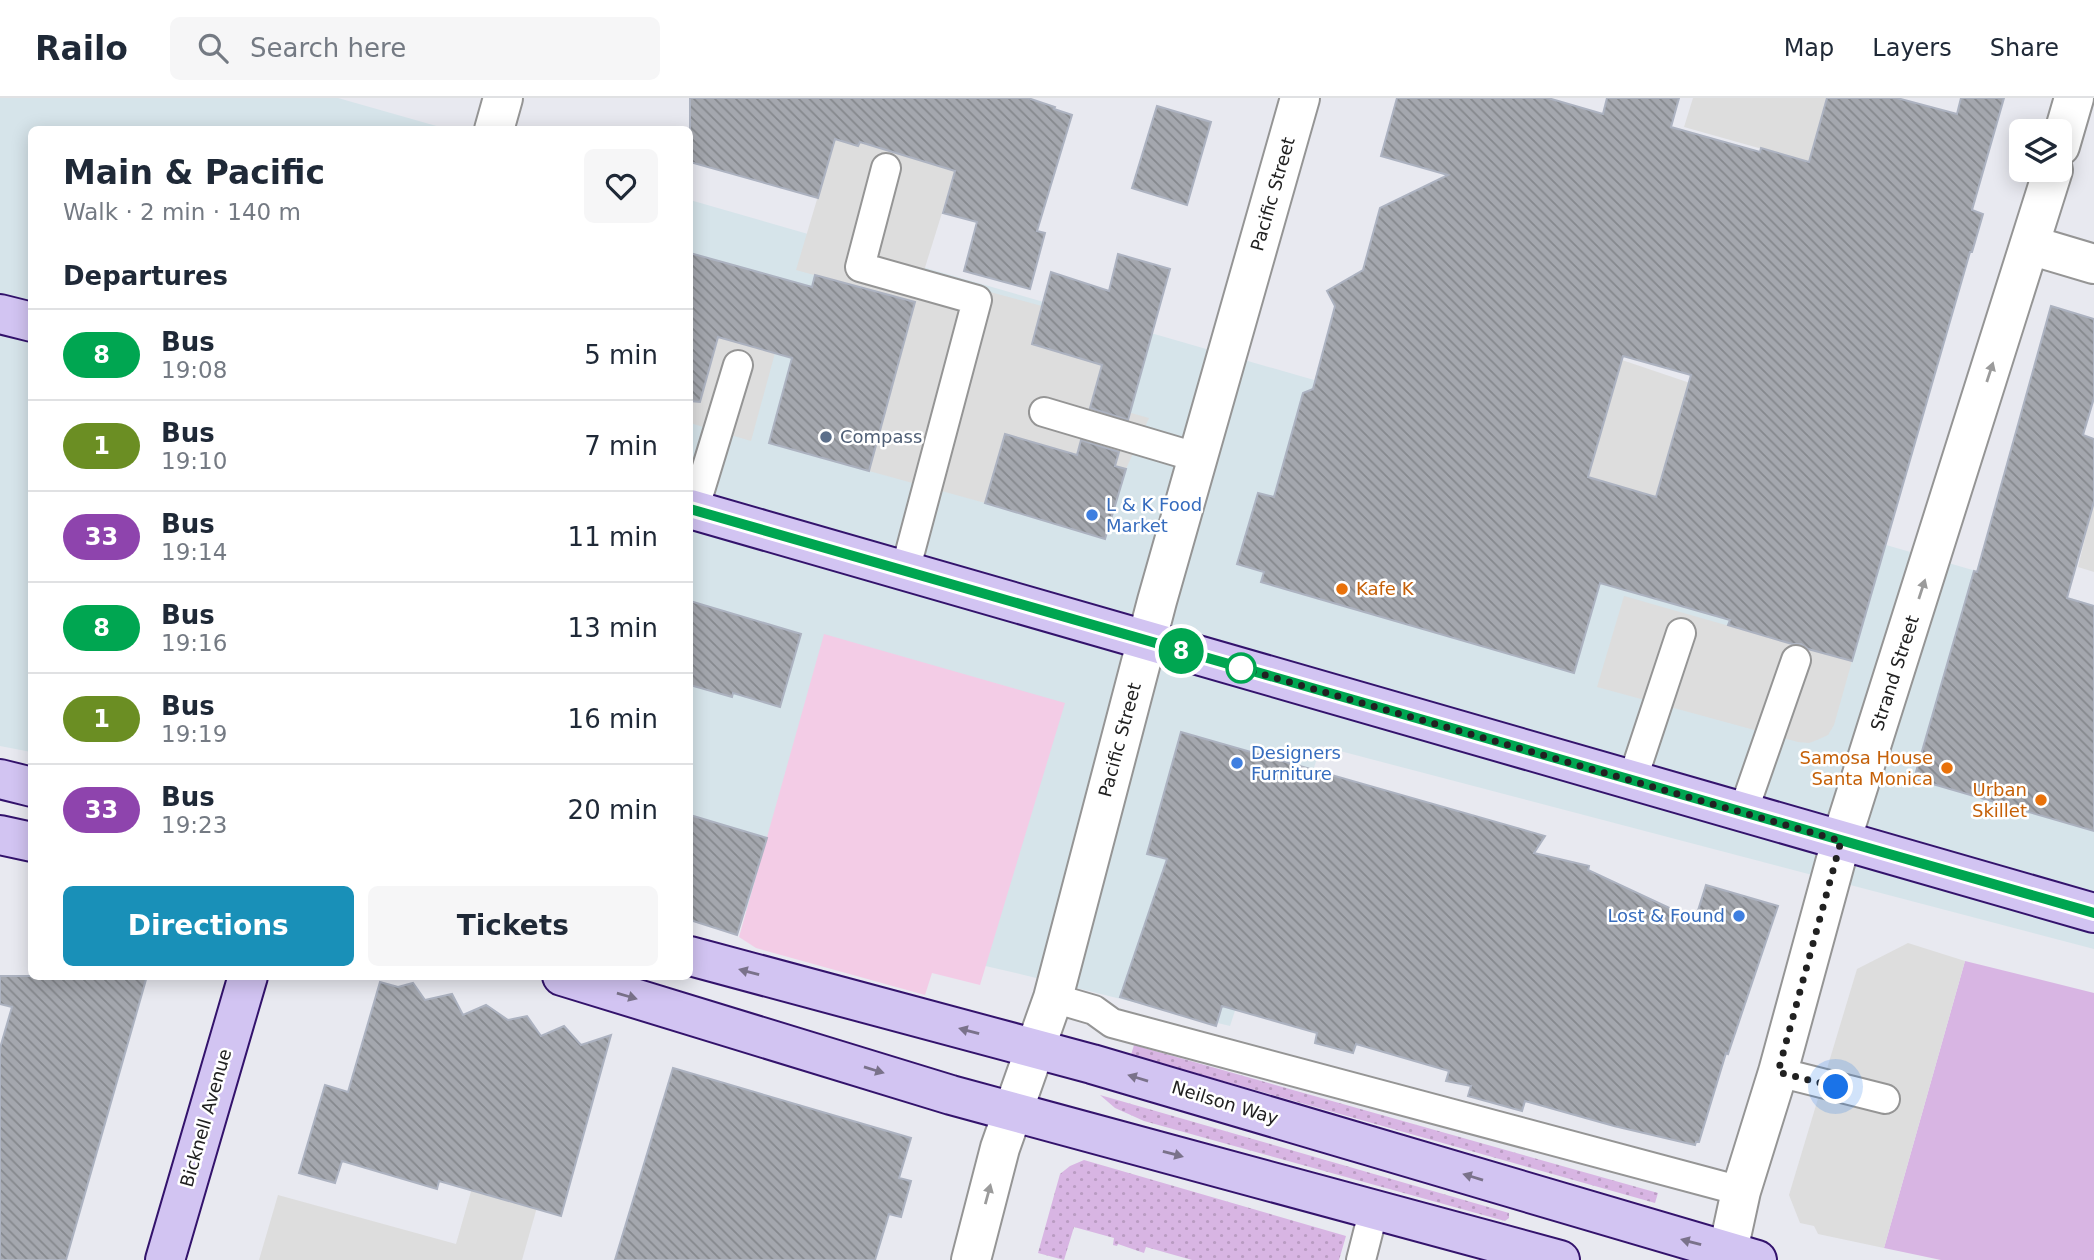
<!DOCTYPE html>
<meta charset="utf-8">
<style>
:root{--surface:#fff;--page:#f6f6f7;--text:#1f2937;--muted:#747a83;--line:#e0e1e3;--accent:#1990b8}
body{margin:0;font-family:"DejaVu Sans",sans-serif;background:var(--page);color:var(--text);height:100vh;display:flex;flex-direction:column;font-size:26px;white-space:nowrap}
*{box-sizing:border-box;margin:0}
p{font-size:23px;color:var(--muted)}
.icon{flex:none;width:38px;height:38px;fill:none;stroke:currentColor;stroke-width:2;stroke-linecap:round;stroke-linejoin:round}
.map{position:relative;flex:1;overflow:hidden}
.drawer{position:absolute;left:28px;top:28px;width:665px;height:854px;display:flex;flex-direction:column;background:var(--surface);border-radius:10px;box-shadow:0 4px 18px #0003}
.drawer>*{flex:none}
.badge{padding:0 14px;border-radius:23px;font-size:24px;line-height:46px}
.fabs{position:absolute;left:2009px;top:21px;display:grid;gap:14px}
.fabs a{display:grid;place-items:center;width:63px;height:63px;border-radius:10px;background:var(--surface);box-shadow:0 4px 18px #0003;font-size:35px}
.you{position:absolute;width:35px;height:35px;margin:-18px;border:5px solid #fff;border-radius:50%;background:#1a73e8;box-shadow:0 0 0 10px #1a73e833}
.map>.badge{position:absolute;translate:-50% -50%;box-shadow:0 0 0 4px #fff}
h2{padding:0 35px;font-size:26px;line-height:63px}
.round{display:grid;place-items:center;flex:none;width:74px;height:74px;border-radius:10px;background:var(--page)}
.overview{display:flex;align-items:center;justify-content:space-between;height:119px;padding:0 35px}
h1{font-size:33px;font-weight:800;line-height:52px}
.cta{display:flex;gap:14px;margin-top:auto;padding:14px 35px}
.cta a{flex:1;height:80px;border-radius:10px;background:var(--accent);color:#fff;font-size:28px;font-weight:800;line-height:80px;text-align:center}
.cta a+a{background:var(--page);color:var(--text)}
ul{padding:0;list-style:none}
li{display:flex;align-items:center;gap:21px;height:91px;padding:0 35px;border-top:2px solid var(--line)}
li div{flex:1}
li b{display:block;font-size:26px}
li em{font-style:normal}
li .badge{min-width:77px;font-weight:700;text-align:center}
header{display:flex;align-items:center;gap:42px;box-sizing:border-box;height:98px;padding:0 35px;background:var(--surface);border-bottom:2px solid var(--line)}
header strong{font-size:33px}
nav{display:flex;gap:38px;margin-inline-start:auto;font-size:24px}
.search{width:490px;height:63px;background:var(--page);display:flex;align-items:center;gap:18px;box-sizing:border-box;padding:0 24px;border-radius:10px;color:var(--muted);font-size:26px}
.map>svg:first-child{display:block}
.commercial{fill:#d6e4ea}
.grass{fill:url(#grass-dots)}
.park{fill:#f3cce6}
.garden{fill:#d8b5e3}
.parking{fill:#ddd}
.building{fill:url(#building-back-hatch);stroke:#acb2c0;stroke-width:2;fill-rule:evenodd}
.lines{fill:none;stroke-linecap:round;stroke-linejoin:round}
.lane-casing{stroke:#959595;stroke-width:32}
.street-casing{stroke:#959595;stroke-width:42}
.secondary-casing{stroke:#33136c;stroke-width:42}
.lane{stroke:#fff;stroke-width:28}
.street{stroke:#fff;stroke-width:38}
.secondary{stroke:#d2c4f2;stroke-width:38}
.oneway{fill:#9b9b9b}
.oneway2{fill:#7a728a}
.line-casing{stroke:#fff;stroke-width:16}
.line{stroke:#00a651;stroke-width:10}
.walk{stroke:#212121;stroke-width:7;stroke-dasharray:0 12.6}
.service-dot{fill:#5c6f8a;stroke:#fff;stroke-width:2.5}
.shop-dot{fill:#3f7fe0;stroke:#fff;stroke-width:2.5}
.food-dot{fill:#e8710a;stroke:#fff;stroke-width:2.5}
.stop-dot{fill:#fff;stroke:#00a651;stroke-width:3.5}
.labels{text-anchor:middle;stroke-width:5;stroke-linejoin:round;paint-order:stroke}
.street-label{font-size:18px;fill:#212121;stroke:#fff}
.service-label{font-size:18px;fill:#4e5e75;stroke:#fff;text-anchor:start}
.shop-label{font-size:18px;fill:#366cbe;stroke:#fff;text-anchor:start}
.food-label{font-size:18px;fill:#c56008;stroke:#fff;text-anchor:end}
</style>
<header>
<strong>Railo</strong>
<div class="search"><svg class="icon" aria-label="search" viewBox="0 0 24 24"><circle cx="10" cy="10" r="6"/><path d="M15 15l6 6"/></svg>Search here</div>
<nav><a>Map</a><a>Layers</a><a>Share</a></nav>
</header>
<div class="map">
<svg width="2094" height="1162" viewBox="0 0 2094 1162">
<defs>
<pattern id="grass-dots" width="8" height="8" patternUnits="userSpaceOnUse" patternTransform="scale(1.75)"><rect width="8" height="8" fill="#d8b5e3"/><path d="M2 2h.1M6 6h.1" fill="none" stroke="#b99bc2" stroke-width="1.8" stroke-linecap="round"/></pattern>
<pattern id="building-back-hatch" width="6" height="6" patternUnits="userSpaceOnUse" patternTransform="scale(1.75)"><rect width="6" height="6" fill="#a4a7ae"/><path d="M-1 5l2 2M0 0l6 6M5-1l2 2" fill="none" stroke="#85888d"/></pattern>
</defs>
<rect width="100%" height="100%" fill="#e8e9f0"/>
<!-- commercial -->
<g class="commercial">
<polygon points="0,0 338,0 447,31 32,32 31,654 0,648"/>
<polygon points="690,102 2094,507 2094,851 1321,648 1230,928 1020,876 690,800"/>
</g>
<!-- grass -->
<g class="grass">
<polygon points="1134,947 1658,1095 1655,1105 1131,957"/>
<polygon points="1100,997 1509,1115 1509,1120 1505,1123 1144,1023 1115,1010"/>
<polygon points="1084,1062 1346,1138 1339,1162 1192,1162 1146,1149 1144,1155 1118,1146 1117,1148 1113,1147 1114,1140 1074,1129 1064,1162 1038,1155 1060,1076 1070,1068"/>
</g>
<!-- park -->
<polygon class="park" points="824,536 1065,605 980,887 932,875 925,897 756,850 739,839"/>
<!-- garden -->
<polygon class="garden" points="1965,863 2094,895 2094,1162 1941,1162 1884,1150"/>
<!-- parking -->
<g class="parking">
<polygon points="1693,0 1827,0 1809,64 1684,29"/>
<polygon points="835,41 858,48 860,44 956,70 923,176 1042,208 1032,246 1102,267 1092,304 1149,320 1126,371 1006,336 985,405 869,373 915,205 796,172"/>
<polygon points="718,239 775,255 751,343 690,325 691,298 690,297 690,282 705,286"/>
<polygon points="1622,262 1690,285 1656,399 1545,367"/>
<polygon points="2094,403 2094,474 2078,469"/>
<polygon points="1624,498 1852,563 1834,627 1828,637 1817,642 1809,645 1798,644 1597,589"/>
<polygon points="1908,845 1965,863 1884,1150 1818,1136 1814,1128 1800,1125 1789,1097 1857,871"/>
<polygon points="488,1034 553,1053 522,1162 259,1162 278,1097 456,1146"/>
</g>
<!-- building -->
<g class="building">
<polygon points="690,0 1028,0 1055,9 1054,11 1072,17 1037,133 1045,135 1030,191 964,173 977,124 943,115 955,73 860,44 858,48 835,41 818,100 690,64"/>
<path d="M1397 0H1548L1603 16 1607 0H1679L1671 29 1760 54 1761 50 1809 64 1827 0H1897L1957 16 1961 0H2004L1972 112 1983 116 1972 154H1970L1852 563 1808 551 1801 546H1792L1728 527 1730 522 1600 485 1574 575 1261 484 1264 474 1237 466 1258 395 1274 399 1303 295 1313 291 1335 208 1327 193 1363 172 1380 110 1448 77 1381 58ZM1623 258 1691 277 1656 399 1588 379Z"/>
<polygon points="1157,8 1211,24 1187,107 1132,90"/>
<polygon points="690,155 812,189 815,177 915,204 869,373 769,345 792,260 718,239 700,304 690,303"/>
<polygon points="1118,156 1170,171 1128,322 1090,310 1102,267 1032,246 1051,174 1109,193"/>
<polygon points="2051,208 2094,221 2094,300 2083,337 2094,341 2094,404 2067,500 2094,508 2094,733 1919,682 1921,675 1916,674 1974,473 1977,474"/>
<polygon points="1005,336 1077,357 1081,342 1119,354 1115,368 1126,371 1105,441 985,405"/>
<polygon points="690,503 801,536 780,609 733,595 732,599 690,587"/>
<polygon points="1181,634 1545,738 1534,755 1589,768 1588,772 1695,822 1706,787 1778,808 1728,956 1726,955 1699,1044 1696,1044 1695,1047 1614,1028 1525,1003 1522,1013 1468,998 1471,988 1446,983 1449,973 1356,946 1353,955 1315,945 1317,935 1222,908 1216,928 1120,899 1167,761 1147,756"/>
<polygon points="690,717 767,740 737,837 690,822"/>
<polygon points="0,878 147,878 66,1162 0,1162 0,950 12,909 0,906"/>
<polygon points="380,884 398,889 413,885 425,902 452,896 463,917 486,907 508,922 527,918 541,938 564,928 581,947 611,937 561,1118 439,1083 437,1091 342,1063 335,1085 299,1075 325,987 348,994"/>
<polygon points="673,970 911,1040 899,1080 911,1083 901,1119 889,1116 875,1162 615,1162"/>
</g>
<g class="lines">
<!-- lane casing -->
<g class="lane-casing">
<g id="lane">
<polyline points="886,70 860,169 977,202 905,473"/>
<polyline points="1044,314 1199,360"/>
<polyline points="694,412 738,267"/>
<polyline points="1632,683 1681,535"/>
<polyline points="1743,714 1796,562"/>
<polyline points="1053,900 1094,912 1112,925 1741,1093"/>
<polyline points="1778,974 1885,1001"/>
<polyline points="1361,1162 1374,1111"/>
</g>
</g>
<!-- street casing -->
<g class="street-casing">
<g id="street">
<polyline points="494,32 503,0"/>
<polyline points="2060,48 2074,0"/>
<polyline points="2030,147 2094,166"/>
<polyline points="971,1162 1000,1050 1053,900 1157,503 1300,0"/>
<polyline points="1726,1162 1741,1093 1778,974 1841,743 2053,72"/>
</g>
</g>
<!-- secondary casing -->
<g class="secondary-casing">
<g id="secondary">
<polyline points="0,216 32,224"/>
<polyline points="690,411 2094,815"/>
<polyline points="0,681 32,689"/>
<polyline points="0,737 32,744"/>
<polyline points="690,858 1092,966 1757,1162"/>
<polyline points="562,878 951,997 1560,1162"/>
<polyline points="165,1162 248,878"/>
</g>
</g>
<!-- lane -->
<use href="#lane" class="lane"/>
<!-- street -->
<use href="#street" class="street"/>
<!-- secondary -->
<use href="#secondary" class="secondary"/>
</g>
<!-- one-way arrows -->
<defs><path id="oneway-solid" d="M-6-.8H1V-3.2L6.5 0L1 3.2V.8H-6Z" transform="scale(1.75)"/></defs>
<g class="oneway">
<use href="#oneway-solid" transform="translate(1990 274) rotate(-72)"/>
<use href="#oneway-solid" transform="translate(1922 491) rotate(-72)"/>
<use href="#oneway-solid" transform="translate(988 1096) rotate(-75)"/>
</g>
<g class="oneway2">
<use href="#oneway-solid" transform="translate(749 874) rotate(-165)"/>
<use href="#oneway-solid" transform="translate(627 898) rotate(16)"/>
<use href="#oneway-solid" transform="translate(969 933) rotate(-165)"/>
<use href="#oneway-solid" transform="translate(874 972) rotate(17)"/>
<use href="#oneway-solid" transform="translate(1138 980) rotate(-163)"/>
<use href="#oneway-solid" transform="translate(1173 1056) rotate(15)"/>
<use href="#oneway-solid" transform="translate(1473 1079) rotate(-163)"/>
<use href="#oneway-solid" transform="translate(1691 1144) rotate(-165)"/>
</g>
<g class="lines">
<!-- line casing -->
<g class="line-casing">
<polyline id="line" points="690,411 2094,815"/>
</g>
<!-- line -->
<use href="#line" class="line"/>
<!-- walk -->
<polyline class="walk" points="1241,570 1841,743 1778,974 1836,989"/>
</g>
<!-- markers -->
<circle class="service-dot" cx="826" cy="339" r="7"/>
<g class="shop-dot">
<circle cx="1092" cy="417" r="7"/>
<circle cx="1237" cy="665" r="7"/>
<circle cx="1739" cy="818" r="7"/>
</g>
<g class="food-dot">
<circle cx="1342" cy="491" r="7"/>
<circle cx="1947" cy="670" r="7"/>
<circle cx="2041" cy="702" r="7"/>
</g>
<circle class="stop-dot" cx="1241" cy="570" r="14"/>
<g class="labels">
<!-- street labels -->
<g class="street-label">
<text transform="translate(1273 96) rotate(-74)" y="6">Pacific Street</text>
<text transform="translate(1895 575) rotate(-72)" y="6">Strand Street</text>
<text transform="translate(1120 642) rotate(-75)" y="6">Pacific Street</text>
<text transform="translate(1225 1005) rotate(17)" y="6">Neilson Way</text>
<text transform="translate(206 1020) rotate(-74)" y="6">Bicknell Avenue</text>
</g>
<!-- service labels -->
<g class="service-label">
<text x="840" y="345">Compass</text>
</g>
<!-- shop labels -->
<g class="shop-label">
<text x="1106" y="413">L &amp; K Food<tspan x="1106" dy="21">Market</tspan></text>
<text x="1251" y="661">Designers<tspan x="1251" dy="21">Furniture</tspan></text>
<text x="1725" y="824" text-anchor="end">Lost &amp; Found</text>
</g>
<!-- food labels -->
<g class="food-label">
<text x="1356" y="497" text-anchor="start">Kafe K</text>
<text x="1933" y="666">Samosa House<tspan x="1933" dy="21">Santa Monica</tspan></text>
<text x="2027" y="698">Urban<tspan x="2027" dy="21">Skillet</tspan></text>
</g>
</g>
</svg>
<div class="fabs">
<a><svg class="icon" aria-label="layers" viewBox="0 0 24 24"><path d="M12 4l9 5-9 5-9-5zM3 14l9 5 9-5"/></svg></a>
</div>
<div class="you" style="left:1836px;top:989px"></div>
<b class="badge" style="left:1181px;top:553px;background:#00a651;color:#fff">8</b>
<section class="drawer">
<div class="overview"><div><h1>Main &amp; Pacific</h1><p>Walk · 2 min · 140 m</p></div><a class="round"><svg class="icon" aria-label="heart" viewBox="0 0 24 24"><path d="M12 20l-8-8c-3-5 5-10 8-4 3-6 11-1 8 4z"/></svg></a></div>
<h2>Departures</h2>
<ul>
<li><span class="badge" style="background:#00a651;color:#fff">8</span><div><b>Bus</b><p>19:08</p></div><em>5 min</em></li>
<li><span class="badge" style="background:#6b8e23;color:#fff">1</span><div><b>Bus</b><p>19:10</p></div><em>7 min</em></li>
<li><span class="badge" style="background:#8e44ad;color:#fff">33</span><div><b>Bus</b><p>19:14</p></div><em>11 min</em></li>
<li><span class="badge" style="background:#00a651;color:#fff">8</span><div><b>Bus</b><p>19:16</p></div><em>13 min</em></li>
<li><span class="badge" style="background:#6b8e23;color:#fff">1</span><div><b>Bus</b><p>19:19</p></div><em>16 min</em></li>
<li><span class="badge" style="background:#8e44ad;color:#fff">33</span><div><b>Bus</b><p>19:23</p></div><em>20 min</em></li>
</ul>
<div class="cta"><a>Directions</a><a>Tickets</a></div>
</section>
</div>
